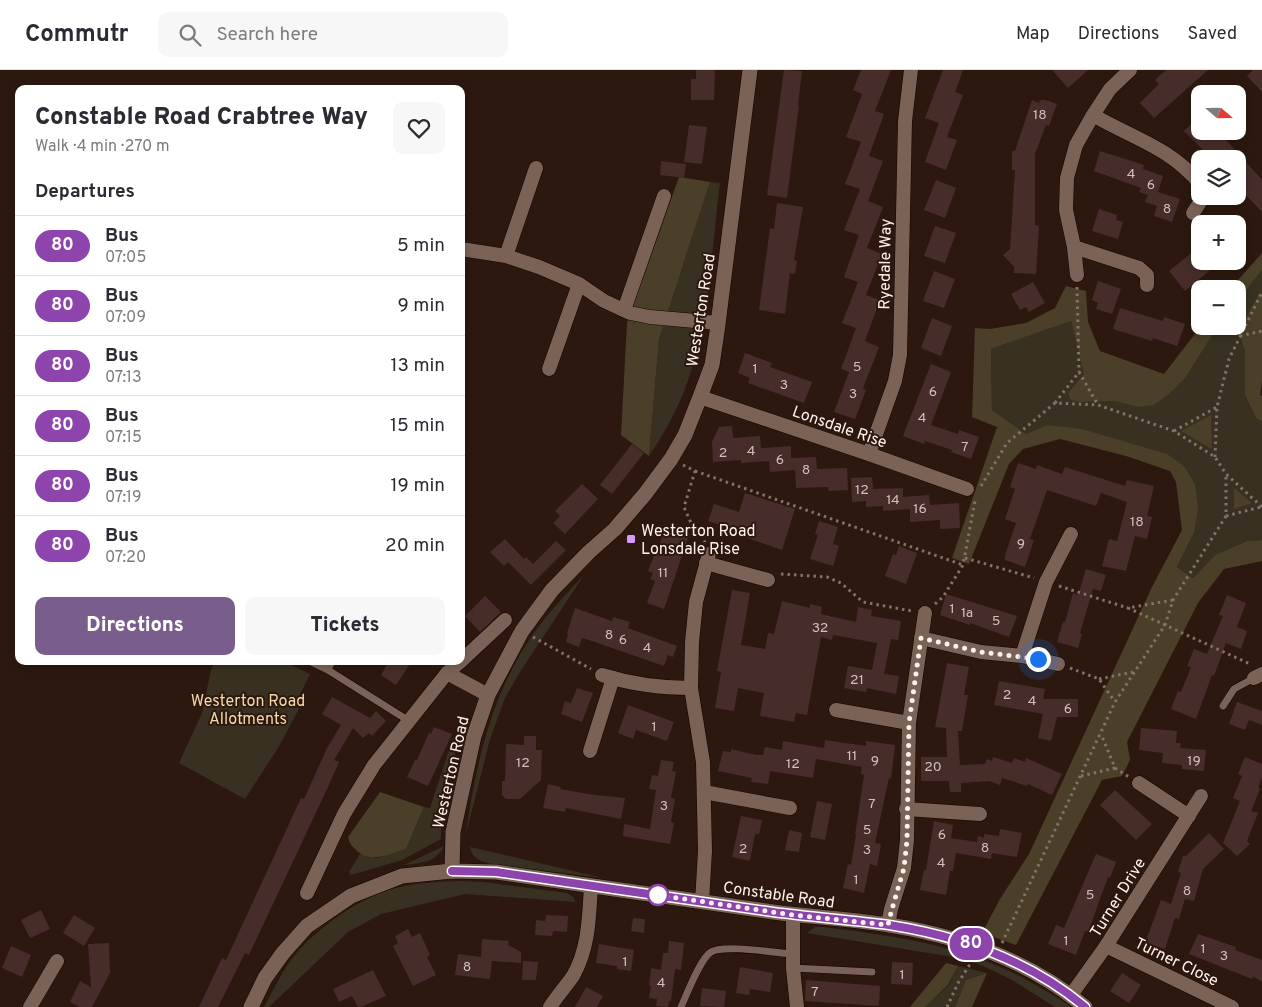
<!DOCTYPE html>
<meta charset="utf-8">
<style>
:root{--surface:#fff;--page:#f7f7f7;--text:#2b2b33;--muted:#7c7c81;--line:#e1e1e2;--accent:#795d8c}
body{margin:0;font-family:Overpass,sans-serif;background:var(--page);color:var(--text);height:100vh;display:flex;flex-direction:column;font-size:19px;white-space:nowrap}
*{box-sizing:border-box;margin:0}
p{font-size:16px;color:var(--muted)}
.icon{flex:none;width:28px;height:28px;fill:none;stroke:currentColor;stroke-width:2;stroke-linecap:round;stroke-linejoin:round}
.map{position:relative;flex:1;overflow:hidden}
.side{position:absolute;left:15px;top:15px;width:450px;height:580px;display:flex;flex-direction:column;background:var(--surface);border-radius:10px;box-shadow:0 2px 8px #0003}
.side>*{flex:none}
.badge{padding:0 10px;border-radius:16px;font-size:18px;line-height:32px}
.needle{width:32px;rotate:110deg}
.tools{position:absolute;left:1191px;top:15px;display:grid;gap:10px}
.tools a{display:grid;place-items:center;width:55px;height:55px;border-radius:10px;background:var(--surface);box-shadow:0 2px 8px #0003;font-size:25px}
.you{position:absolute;width:25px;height:25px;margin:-12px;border:4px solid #fff;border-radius:50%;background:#1a73e8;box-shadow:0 0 0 8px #1a73e833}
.map>.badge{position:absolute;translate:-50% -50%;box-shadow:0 0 0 2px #fff}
h2{padding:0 20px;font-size:19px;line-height:45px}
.round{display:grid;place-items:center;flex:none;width:52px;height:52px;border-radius:10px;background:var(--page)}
.summary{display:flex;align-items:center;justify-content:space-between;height:85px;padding:0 20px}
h1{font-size:24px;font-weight:800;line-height:38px}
.button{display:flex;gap:10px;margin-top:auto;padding:10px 20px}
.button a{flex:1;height:58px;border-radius:10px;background:var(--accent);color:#fff;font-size:20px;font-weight:800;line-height:58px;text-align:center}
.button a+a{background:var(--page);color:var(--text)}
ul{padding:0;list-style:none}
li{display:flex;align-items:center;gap:15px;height:60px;padding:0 20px;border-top:1px solid var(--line)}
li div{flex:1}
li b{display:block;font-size:19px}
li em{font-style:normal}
li .badge{min-width:55px;font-weight:700;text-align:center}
header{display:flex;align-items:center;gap:30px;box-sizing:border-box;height:70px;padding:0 25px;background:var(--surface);border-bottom:1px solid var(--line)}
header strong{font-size:24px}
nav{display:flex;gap:28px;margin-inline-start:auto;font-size:18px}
.search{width:350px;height:45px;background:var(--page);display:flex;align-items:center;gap:12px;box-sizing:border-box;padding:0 18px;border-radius:10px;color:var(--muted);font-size:19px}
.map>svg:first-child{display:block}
.green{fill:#383121}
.forest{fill:#4a3f28}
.building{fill:#462d2a}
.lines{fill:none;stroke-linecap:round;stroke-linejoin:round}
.service-casing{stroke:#130400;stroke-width:8}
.minor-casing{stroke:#130400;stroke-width:15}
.tertiary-casing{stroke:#130400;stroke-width:16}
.path{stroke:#83726a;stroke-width:3;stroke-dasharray:2.5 4;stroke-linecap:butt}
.service{stroke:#7b6256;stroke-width:7}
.minor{stroke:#7b6256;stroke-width:14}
.tertiary{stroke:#7b6256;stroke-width:15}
.line-casing{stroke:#fff;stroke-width:11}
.line{stroke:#8e44ad;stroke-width:8}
.walk{stroke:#fef2ed;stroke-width:5;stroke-dasharray:0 9}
.poi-dot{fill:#d89af8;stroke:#2c180e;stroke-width:2}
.stop-dot{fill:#fff;stroke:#8e44ad;stroke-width:2.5}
.labels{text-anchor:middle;stroke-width:4;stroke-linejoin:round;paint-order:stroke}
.number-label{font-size:14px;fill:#d0c1bc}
.street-label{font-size:16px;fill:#fef2ed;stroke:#2c180e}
.poi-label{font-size:16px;fill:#fef2ed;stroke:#2c180e;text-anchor:start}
.park-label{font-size:16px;fill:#f3daa8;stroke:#2c180e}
</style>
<header>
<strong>Commutr</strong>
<div class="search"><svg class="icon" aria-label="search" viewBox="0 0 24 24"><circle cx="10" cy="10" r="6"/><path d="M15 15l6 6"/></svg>Search here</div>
<nav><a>Map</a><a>Directions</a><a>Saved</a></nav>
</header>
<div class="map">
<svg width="1262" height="937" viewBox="0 0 1262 937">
<rect width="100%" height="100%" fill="#2c180e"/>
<!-- green -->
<g class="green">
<path d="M710 112 720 113C712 174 710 243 691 301 682 331 667 360 649 386L659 269Z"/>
<polygon points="1262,200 1262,223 1260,222 1238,263 1245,281 1245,325 1256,348 1262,352 1262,470 1247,471 1215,485 1193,508 1177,497 1194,463 1184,396 1047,355 1026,364 992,340 991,279 1071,251 1084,304 1068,323 1081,332 1114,331 1137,337 1186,307 1218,256 1238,256 1238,231"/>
<path d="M584 505 518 605 505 628 490 669 466 764C476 692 492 622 534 563 549 542 567 523 584 505Z"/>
<polygon points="215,591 283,591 310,604 295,635 299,639 278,678 245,729 179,693 202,643 211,600"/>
<path d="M466 647C454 682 441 732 441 769L402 790 351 805 349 802 360 784 376 788 406 779 424 737 430 738 451 674Z"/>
<path d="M444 776C436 793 420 793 404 795Z"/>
<path d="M470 777 603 808 491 794C481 791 472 789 470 777Z"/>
<path d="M457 811 484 812 567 823 573 827 576 832 465 824 381 844 348 862 269 937H264C275 917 285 895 300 879 324 854 356 831 389 820 411 813 434 812 457 811Z"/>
<path d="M815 857H824C901 867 971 876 1039 917 1049 923 1061 929 1071 937H1055L1012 910 983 896 959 888 807 863Z"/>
<polygon points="958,896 987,903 966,910 955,937 925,937 947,917"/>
</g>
<!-- forest -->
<g class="forest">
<polygon points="679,107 710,112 659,269 649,386 621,365 627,253"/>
<polygon points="1262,183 1262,200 1238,231 1238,219 1230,219"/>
<polygon points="1066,216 1086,221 1088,252 1100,281 1164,304 1201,256 1218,256 1186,307 1169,324 1154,335 1137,337 1114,331 1081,332 1071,330 1068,323 1084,304 1071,251 991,279 992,340 1026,364 1047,355 1082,359 1167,384 1184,396 1195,414 1198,439 1194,463 1177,497 1193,508 1215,485 1247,471 1262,470 1262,491 1224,499 1198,533 1127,672 1130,690 1122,706 1102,710 1016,875 982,863 1000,829 1029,784 1152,517 1182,460 1176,412 1170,401 1126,386 1060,369 1023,379 1009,394 969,494 952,488 997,357 972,347 975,258 990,259 1026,253 1055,238"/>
<polygon points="1260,222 1262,223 1262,311 1260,325 1262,326 1262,352 1256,348 1245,325 1245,281 1238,262"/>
<polygon points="1211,345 1212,379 1181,361"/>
<polygon points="1234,418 1252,433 1234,439"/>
<path d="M380 722 424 737 406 779C390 784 369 794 356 780 352 776 349 773 348 767Z"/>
<polygon points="946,893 958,896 947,916 925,937 910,937"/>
<polygon points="987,903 972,937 955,937 966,910"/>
</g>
<!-- building -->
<g class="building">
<polygon points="696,0 715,0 714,30 691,30 691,9 696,9"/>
<polygon points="784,0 802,1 798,35 799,35 787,128 767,125"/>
<polygon points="861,0 891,0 875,41 884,44 869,86 883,91 868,131 883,137 867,178 882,184 866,225 880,230 865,271 879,277 863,318 866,320 855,349 834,342 849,302 841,299 856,258 842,253 858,212 844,207 859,165 844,160 860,119 845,114 861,72 846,67 862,24 853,20"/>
<polygon points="943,0 963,0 955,22 963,25 947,67 957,70 946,100 925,92 939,53 925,48"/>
<polygon points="1052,0 1088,0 1068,18"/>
<polygon points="1166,0 1208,0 1154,48 1140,33 1159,14 1155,10"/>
<polygon points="1253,0 1262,0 1262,22 1247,6"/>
<polygon points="1032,30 1039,33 1040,30 1045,30 1057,34 1049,56 1046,55 1035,84 1035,155 1039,156 1036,204 1014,203 1014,197 1003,185 1010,179 1015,100 1012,100 1012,81 1015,81"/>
<polygon points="1200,45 1200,61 1218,61 1262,110 1262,142 1242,121 1243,120 1238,113 1238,89 1212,89 1184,61"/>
<polygon points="689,55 707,57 702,94 684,92"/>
<polygon points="1100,81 1144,95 1143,99 1163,106 1158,122 1180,129 1172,152 1154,146 1157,136 1145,132 1148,125 1139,122 1141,118 1094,101"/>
<polygon points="661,91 686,94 684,108 660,105"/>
<polygon points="936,110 956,118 945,148 924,140"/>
<polygon points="777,133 803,137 794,190 797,191 795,204 790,203 785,244 759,240 770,158 774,159"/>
<polygon points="1099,139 1117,145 1116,150 1123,152 1118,169 1092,161"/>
<polygon points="935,156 956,163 945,193 924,186"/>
<polygon points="1200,176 1200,191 1221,191 1185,221 1169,201"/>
<polygon points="934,201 955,209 944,238 923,231"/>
<polygon points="1098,211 1121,219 1112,244 1096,239 1098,233 1092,230"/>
<polygon points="1033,212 1045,233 1029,242 1026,237 1020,240 1011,224"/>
<polygon points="1120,238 1163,251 1164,247 1185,254 1177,276 1153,268 1152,271 1113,259"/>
<polygon points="932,248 952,256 941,286 921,278"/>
<polygon points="745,283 772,293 770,297 812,312 804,333 748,313 750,308 738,303"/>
<polygon points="931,294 951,302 931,355 958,364 959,360 979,367 971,389 951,382 952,380 925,371 924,374 903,366"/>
<polygon points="732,356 733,368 760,366 761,378 791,376 791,388 816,387 817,399 847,398 848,420 829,421 828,417 796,418 795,400 770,402 769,391 741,393 741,390 713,392 712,372 719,357"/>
<polygon points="632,374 644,383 612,424 600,415"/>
<polygon points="1018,393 1036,399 1037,395 1062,404 1065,397 1125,416 1127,410 1154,416 1147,446 1152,447 1147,469 1135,466 1126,501 1102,496 1109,469 1117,471 1127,432 1101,423 1096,436 1047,420 1030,469 1034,470 1025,497 1005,490 1005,485 1016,453 1005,449 1015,419 1010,417"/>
<polygon points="872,407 873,419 903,418 903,427 929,425 930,435 959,433 960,458 940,459 940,450 910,452 910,439 883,441 883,436 866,437 866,431 852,432 851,408"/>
<polygon points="582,414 598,429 565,464 553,453 560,446 555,441"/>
<polygon points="745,423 795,439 782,480 736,464 737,461 708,451 714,434 739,442"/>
<polygon points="819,451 838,457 833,474 839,476 833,496 810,489 818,465 815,464"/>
<polygon points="666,456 689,465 664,539 647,533 655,511 650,509 653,503 648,501 654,486 655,487"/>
<polygon points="505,469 524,489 526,487 533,494 556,471 566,480 531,515 508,492 504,496 490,482"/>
<polygon points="899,476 917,483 906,514 885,506 893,484 896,485"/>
<polygon points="1086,499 1106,505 1101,521 1093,519 1080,563 1082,564 1078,578 1057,572 1063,552 1065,552 1073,523 1078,525"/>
<polygon points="732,520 750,523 741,575 765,579 768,563 774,564 782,531 810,538 810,534 822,537 821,544 856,552 858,537 872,540 871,546 901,551 898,570 891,569 884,604 899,606 896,624 867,618 866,622 844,618 848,596 872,600 877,573 833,565 832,570 821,567 807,645 796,643 794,652 760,646 764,623 738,618 734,641 715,638 721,602 717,601"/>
<polygon points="946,524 1017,546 1009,567 970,553 970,555 940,545"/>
<polygon points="1227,525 1246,533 1237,557 1247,561 1241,579 1226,573 1214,606 1212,605 1196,649 1171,639 1178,621 1181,622 1191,597 1187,596 1194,579 1207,584 1223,546 1219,545"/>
<polygon points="485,526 501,542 480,562 465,546"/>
<polygon points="575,538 612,551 613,547 630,552 628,558 677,576 673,587 668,585 664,596 589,570 582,568 579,577 566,572 568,564 567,563"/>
<polygon points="389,591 412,591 396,615 381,605"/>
<polygon points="947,593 969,597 964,625 968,625 962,661 958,661 960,695 985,694 987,689 992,691 993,687 1012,693 1014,688 1025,692 1026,688 1062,704 1052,725 1028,714 1027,716 1002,708 1000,715 989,711 961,713 961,722 950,722 949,711 921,711 921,687 947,687 946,658 935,657"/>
<polygon points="999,611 1045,619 1043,629 1078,629 1078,647 1057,647 1051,671 1038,668 1043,644 994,635"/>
<polygon points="577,618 593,623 582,652 561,644 565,631 571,633"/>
<polygon points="332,627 370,648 376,641 386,651 372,666 369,663 363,668 353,658 334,690 339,692 328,717 249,885 245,883 218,937 199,937 222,888 226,890 301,728 304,729 327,678 341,655 322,644"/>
<polygon points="1237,632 1262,641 1262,655 1249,650 1245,660 1229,654"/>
<polygon points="628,635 674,652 667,671 636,660 633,669 618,663"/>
<polygon points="434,657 452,664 428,716 407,707 415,690 417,690 429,663 431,664"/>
<polygon points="1141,658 1177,661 1176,673 1181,673 1180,678 1206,680 1204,701 1182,699 1182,695 1162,693 1163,683 1139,680"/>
<polygon points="524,666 536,666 536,680 542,680 541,710 520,729 506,729 502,725 502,711 505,711 506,674 524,675"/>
<polygon points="825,670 866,676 866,671 895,675 891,709 889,708 875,773 881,774 877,796 870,794 864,823 843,818 848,794 851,795 856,765 855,765 864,705 861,704 862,697 816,689 813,708 770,701 768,714 751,712 752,708 718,701 723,681 731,682 731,679 756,685 763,685 765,677 782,680 783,671 824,678"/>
<polygon points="1245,687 1262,694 1262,707 1258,718 1260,719 1251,741 1258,743 1247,771 1250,774 1237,786 1223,773 1240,731 1233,728 1242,706 1238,704"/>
<polygon points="661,690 674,692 672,701 676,702 671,728 675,729 671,752 674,753 670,774 623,766 624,754 650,759 656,720 649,719 652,705 658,706"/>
<polygon points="548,714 561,717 560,719 588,724 625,728 621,749 566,738 565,742 543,738"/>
<polygon points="1115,720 1152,754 1136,770 1100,735"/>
<polygon points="817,731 832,734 825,770 810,767"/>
<polygon points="741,746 762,750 759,764 755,764 750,791 732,787"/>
<polygon points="934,751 953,755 951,768 977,772 978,766 984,768 984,764 999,766 1000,759 1022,763 1017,787 992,783 991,789 956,783 953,801 950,801 946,825 920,820 924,800 926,800"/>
<polygon points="789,760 802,763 799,782 785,780"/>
<polygon points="1209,763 1224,779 1203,799 1194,831 1185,829 1179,849 1175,848 1165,879 1145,873 1161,830 1171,834 1181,803 1178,802 1183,786 1186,786"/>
<polygon points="1096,784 1116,792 1110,808 1108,807 1088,862 1085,861 1076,885 1048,874 1056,855 1064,858"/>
<polygon points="41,840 50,859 30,868 21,850"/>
<polygon points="74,845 95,858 84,876 63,863"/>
<polygon points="546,845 568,846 567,862 553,861 552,866 535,865 536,850 545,851"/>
<polygon points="633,848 645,849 644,863 631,861"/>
<polygon points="408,859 412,867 420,863 430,885 427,887 436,905 413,916 393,876 398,873 395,866"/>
<polygon points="1198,864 1236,877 1235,880 1262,890 1262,912 1253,906 1252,909 1189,884"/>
<polygon points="482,869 509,871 508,875 521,882 521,893 492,891 490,909 455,905 458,884 481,887"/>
<polygon points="669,871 684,873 681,900 675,899 671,931 669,931 668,937 656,936 657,929 649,928 651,916 649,916 651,898 661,900 663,883 668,883"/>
<polygon points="109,873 110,903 92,937 80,937 70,932 80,911 91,917 88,874"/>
<polygon points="599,874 634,880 631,901 617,899 617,896 596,893"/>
<polygon points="11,876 31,885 22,907 2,898"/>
<polygon points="523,891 538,892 536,910 522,910"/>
<polygon points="892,892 913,893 912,915 891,914"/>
<polygon points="740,897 773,903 770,922 750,919 749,925 736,923"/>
<polygon points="373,900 386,926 361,937 358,937 352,926 339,932 333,919"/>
<polygon points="1122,903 1141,915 1129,933 1110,921"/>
<polygon points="806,910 880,916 879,936 805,931"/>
<polygon points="586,917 603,926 597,937 575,937"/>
<polygon points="702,918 726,921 724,937 700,936"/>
</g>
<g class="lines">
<!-- service casing -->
<g class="service-casing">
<g id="service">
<polyline points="309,591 328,600 409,651"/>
<polyline points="328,600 332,591"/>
<polyline points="1223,636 1234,619 1254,608"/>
<polyline points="793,898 872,902"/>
<path d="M681 937C687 924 700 889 711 882 723 874 776 883 793 884"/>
</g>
</g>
<!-- minor casing -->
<g class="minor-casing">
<g id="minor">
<path d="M1093 45C1132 68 1171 78 1200 114"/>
<polyline points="1193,143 1204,126"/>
<polyline points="1074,177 1139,198 1147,205 1147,215"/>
<polyline points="461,179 506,186 539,197 579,214 604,231 630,243 650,247 718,253"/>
<polyline points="506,186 536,98"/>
<polyline points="1077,205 1074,177 1066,140 1067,108 1076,75 1093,45 1110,19 1130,0"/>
<polyline points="624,240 664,126"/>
<polyline points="549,299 579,214"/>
<polyline points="700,327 869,384 967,419"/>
<polyline points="869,384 895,311 900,285 905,51 911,0"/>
<polyline points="706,493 768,510"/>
<polyline points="921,568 981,582 1022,586 1058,594"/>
<polyline points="1022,586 1046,512 1071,464"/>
<polyline points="461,591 505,550"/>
<polyline points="447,603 488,625"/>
<path d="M602 605C631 614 661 618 691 618"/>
<polyline points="1254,608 1262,604"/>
<polyline points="836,640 909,653"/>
<polyline points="590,681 613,608"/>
<polyline points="1139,713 1189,746"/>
<polyline points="704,722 790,738"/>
<polyline points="906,739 980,744"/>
<polyline points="307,823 344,744 374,695 447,603 461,591"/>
<polyline points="702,832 705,781 703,692 691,618 692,572 696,532 709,484"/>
<polyline points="793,845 793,898 797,937"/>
<polyline points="888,855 891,839 904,798 907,770 909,653 925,543"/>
<polyline points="1106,876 1232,937"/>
<polyline points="1071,925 1106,876 1201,726"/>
<polyline points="30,937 57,891"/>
<path d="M550 937C557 926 566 916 573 906 589 878 589 847 591 816"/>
</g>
</g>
<!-- tertiary casing -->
<g class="tertiary-casing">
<g id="tertiary">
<polyline points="452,801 453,762 474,666 488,625 522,561 552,520 589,482 615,459 645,424 671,389 685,365 700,327 712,295 717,262 750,0"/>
<path d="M251 937 265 908 283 883 307 856 351 826 402 806 452 801 496 802C588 816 681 828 773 842 811 847 851 849 889 855 959 866 1030 891 1085 937"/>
</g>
</g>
<!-- path -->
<g class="path">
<polyline points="1077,217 1079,302"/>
<polyline points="1240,266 1262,261"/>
<polyline points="1055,333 1079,302 1098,335"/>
<polyline points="1174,361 1217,337"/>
<polyline points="1215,387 1217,337 1229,289 1262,222"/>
<polyline points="683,395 695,401 684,437 691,453 702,464 705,472"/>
<polyline points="695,401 963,495"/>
<polyline points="981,416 1007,373 1055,333 1098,335 1174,361 1215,387 1226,404 1262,437"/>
<polyline points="1226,446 1261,437"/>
<polyline points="965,488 1034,508"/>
<polyline points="781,504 827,507 841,513 863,532 912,541"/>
<polyline points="1059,516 1128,538"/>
<polyline points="1173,530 1128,538 1250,594"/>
<polyline points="935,534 943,527 963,495 975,431"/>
<polyline points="533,567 591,599"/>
<polyline points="1070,598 1099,609 1115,632"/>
<polyline points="1099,609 1133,602"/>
<polyline points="1115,698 1129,707"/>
<polyline points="1081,706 1115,698 1101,664"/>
<polyline points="1002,873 1115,632 1165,555 1173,530 1226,446 1226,404"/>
<polyline points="947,937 958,913 972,891"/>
</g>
<!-- service -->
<use href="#service" class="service"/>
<!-- minor -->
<use href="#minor" class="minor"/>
<!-- tertiary -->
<use href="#tertiary" class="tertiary"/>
</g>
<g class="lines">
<!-- line casing -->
<g class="line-casing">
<path id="line" d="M452 801 496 802C588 816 681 828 773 842 811 847 851 850 889 855 959 866 1030 891 1085 937"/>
</g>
<!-- line -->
<use href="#line" class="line"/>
<!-- walk -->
<polyline class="walk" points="658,825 793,845 888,855 892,839 904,798 907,770 909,653 921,568 981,582 1038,589"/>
</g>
<!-- markers -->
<rect class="poi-dot" x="626" y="464" width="10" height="10" rx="2.5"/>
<circle class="stop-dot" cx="658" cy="825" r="10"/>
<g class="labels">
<!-- number labels -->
<g class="number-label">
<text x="1040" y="49">18</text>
<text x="1131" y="108">4</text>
<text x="1151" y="119">6</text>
<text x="1167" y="143">8</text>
<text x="857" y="301">5</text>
<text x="755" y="303">1</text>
<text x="784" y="319">3</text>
<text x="933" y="326">6</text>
<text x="853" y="328">3</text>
<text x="922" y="352">4</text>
<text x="965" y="381">7</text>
<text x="751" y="385">4</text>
<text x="723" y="387">2</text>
<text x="780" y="394">6</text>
<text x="806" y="404">8</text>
<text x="862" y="424">12</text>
<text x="893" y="434">14</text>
<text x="920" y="443">16</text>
<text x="1137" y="456">18</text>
<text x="1021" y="478">9</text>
<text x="663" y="507">11</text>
<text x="952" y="543">1</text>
<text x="967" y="547">1a</text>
<text x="996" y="555">5</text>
<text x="820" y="562">32</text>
<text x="609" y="569">8</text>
<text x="623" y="574">6</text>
<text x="647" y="582">4</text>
<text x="857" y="614">21</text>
<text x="1007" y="629">2</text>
<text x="1032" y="635">4</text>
<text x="1068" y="643">6</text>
<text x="654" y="661">1</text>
<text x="852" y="690">11</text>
<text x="875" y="695">9</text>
<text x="1194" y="695">19</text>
<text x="523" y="697">12</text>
<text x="793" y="698">12</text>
<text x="933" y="701">20</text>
<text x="872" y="738">7</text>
<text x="664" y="740">3</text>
<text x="867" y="764">5</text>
<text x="942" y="769">6</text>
<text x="985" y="782">8</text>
<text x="743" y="783">2</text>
<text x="867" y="784">3</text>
<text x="941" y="797">4</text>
<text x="856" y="814">1</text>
<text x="1187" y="825">8</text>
<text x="1090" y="829">5</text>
<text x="1066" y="875">1</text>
<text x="1203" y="883">1</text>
<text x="1224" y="890">3</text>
<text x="625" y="896">1</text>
<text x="467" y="901">8</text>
<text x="902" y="909">1</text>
<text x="661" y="917">4</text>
<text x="815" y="926">7</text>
</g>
<!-- street labels -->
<g class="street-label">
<text transform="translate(884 194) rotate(-89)" y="6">Ryedale Way</text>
<text transform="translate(700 240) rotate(-81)" y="6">Westerton Road</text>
<text transform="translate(840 356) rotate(19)" y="6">Lonsdale Rise</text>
<text transform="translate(450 702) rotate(-77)" y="6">Westerton Road</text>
<text transform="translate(779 824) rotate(8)" y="6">Constable Road</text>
<text transform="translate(1117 827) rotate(-58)" y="6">Turner Drive</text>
<text transform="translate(1177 891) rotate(26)" y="6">Turner Close</text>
</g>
<!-- poi labels -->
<g class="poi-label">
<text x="641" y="466">Westerton Road<tspan x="641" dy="18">Lonsdale Rise</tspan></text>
</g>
<!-- park labels -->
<g class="park-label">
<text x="248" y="636">Westerton Road<tspan x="248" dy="18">Allotments</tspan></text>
</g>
</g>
</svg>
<div class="tools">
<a><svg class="needle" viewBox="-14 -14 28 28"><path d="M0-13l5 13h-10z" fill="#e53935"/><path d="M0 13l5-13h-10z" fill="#7c7c81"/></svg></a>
<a><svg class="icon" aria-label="layers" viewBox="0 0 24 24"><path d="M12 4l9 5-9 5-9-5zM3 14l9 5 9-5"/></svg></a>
<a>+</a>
<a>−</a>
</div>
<div class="you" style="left:1038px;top:589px"></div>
<b class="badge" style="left:971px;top:874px;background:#8e44ad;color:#fff">80</b>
<section class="side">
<div class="summary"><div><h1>Constable Road Crabtree Way</h1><p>Walk · 4 min · 270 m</p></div><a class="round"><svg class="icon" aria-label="heart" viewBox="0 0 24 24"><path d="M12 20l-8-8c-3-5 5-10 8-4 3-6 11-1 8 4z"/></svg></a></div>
<h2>Departures</h2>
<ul>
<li><span class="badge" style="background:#8e44ad;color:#fff">80</span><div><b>Bus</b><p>07:05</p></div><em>5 min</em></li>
<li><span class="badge" style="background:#8e44ad;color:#fff">80</span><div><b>Bus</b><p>07:09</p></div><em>9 min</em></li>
<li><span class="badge" style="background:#8e44ad;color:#fff">80</span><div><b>Bus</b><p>07:13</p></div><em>13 min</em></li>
<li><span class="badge" style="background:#8e44ad;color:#fff">80</span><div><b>Bus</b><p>07:15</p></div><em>15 min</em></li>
<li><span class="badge" style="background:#8e44ad;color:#fff">80</span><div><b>Bus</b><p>07:19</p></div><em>19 min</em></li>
<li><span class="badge" style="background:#8e44ad;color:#fff">80</span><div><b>Bus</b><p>07:20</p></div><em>20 min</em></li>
</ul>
<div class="button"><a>Directions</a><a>Tickets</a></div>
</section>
</div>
